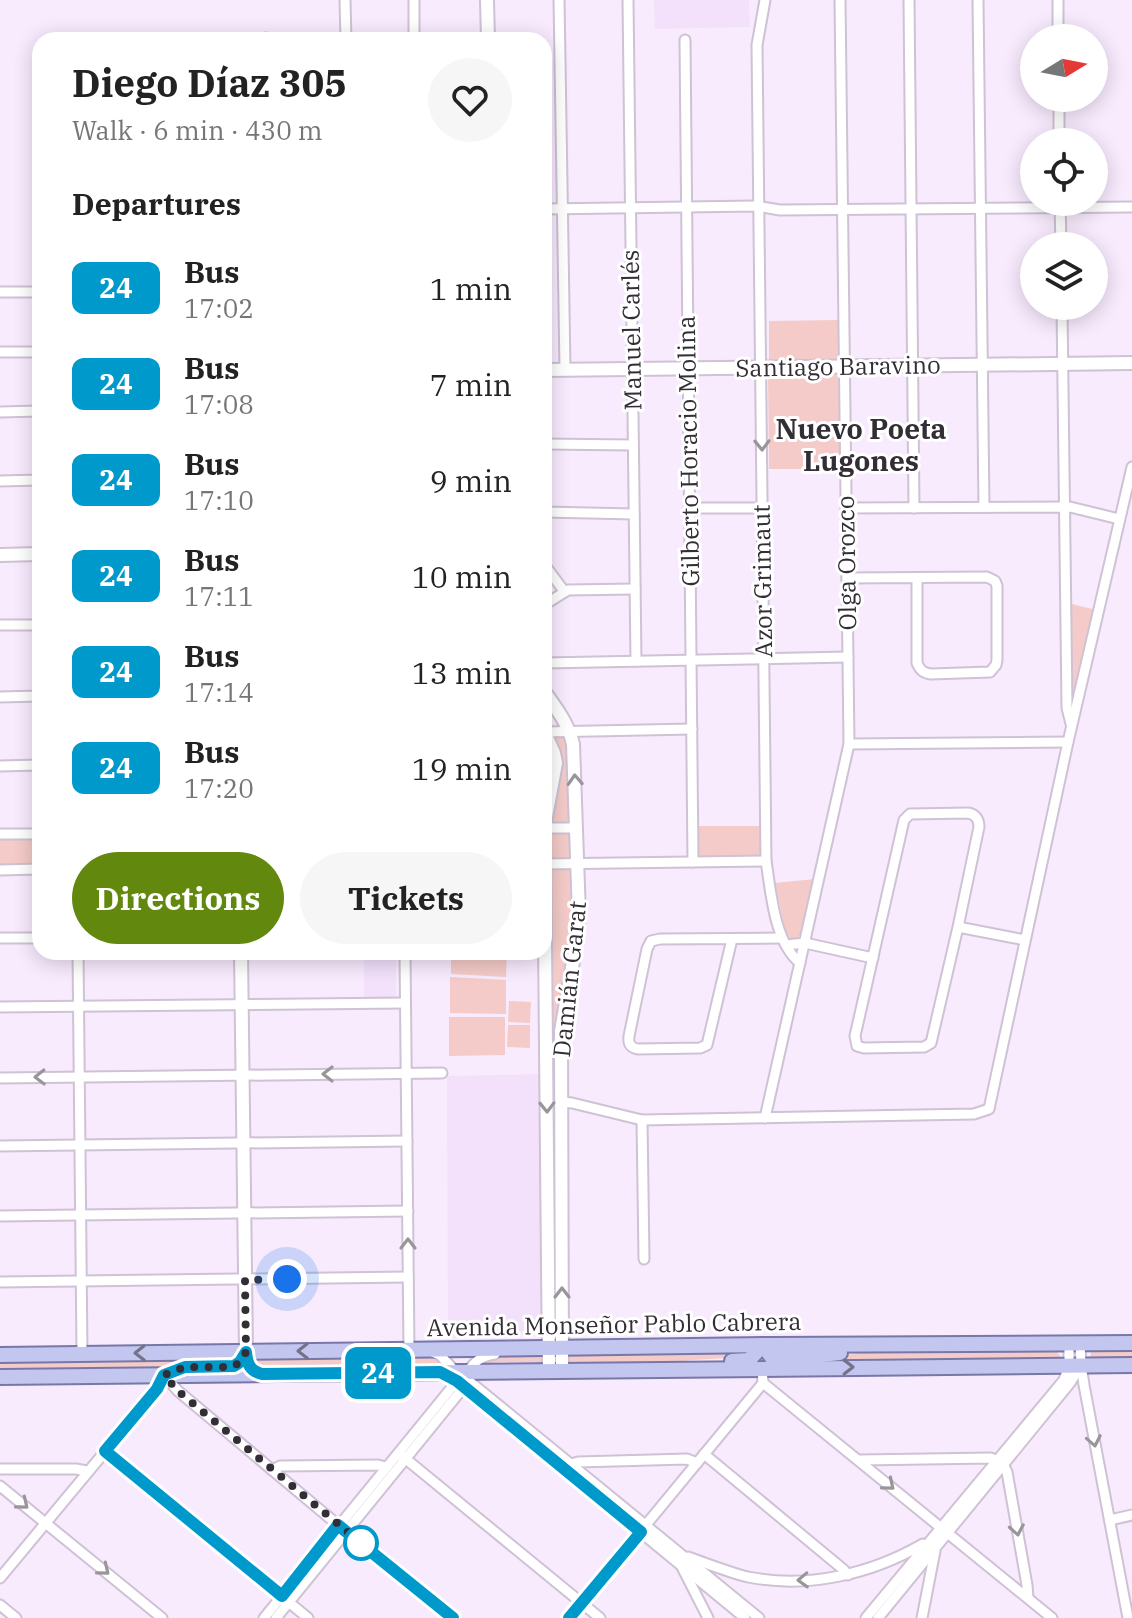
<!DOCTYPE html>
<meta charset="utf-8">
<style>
:root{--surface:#fff;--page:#f6f6f6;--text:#222;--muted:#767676;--accent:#62880e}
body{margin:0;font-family:"IBM Plex Serif",serif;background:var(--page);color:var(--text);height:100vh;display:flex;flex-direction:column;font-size:30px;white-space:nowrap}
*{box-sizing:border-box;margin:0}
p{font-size:26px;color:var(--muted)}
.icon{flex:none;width:44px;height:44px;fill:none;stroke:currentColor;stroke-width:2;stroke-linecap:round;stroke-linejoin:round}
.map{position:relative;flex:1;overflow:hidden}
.drawer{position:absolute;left:32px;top:32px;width:520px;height:928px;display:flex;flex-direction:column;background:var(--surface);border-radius:24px;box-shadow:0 4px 20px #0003}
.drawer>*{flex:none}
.badge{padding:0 16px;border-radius:12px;font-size:28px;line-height:52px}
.needle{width:52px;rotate:80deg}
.controls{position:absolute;left:1020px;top:24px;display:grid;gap:16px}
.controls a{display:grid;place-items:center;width:88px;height:88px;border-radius:50%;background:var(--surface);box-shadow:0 4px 20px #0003;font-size:40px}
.you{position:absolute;width:40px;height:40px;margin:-20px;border:6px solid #fff;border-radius:50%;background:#1a73e8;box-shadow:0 0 0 12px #1a73e833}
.map>.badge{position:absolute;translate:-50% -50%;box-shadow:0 0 0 4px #fff}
h2{padding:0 40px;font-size:30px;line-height:72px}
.round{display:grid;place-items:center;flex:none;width:84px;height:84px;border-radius:42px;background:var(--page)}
.overview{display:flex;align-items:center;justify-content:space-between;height:136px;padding:0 40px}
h1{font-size:38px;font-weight:700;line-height:60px}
.button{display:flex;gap:16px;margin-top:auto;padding:16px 40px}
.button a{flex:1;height:92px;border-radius:48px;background:var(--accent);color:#fff;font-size:32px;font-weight:700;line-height:92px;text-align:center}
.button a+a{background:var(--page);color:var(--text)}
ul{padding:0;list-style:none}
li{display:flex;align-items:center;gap:24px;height:96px;padding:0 40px}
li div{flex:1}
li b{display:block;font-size:30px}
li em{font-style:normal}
li .badge{min-width:88px;font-weight:700;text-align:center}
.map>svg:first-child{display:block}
.built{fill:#f3e1fb}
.green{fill:#f4cbc8}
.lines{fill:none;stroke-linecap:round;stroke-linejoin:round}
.street-casing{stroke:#cec2d4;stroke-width:13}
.secondary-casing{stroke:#cec2d4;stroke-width:16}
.primary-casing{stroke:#7778a7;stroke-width:18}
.street{stroke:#fff;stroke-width:9}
.secondary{stroke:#fff;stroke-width:12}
.primary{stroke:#c3c6ef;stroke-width:14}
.oneway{stroke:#99969a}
.oneway2{stroke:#747289}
.line-casing{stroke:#fff;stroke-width:18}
.line{stroke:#0099cb;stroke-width:12}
.walk{stroke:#332e35;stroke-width:8;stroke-dasharray:0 14.4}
.stop-dot{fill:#fff;stroke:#0099cb;stroke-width:4}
.labels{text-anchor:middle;stroke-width:6;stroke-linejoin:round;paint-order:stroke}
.street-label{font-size:24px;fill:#332e35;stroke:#fff}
.quarter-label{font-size:28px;font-weight:bold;fill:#332e35;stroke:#fff}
</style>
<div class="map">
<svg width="1132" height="1618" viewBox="0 0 1132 1618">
<rect width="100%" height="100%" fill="#f8ebfe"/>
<!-- built -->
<g class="built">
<polygon points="654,0 749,0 750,27 655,29"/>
<rect x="364" y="952" width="32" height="46"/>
<polygon points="541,1074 541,1335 448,1338 447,1076"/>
</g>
<!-- green -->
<g class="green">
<polygon points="839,320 840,363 769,364 769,321"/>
<polygon points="841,373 841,469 769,469 768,374"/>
<polygon points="1068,603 1096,610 1073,716"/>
<polygon points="566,735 571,824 553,825 548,823 551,737"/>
<polygon points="697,826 760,826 760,854 757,856 702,857 697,855"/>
<polygon points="565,831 570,833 573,857 571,860 553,861 547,857 547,836 551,833"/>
<polygon points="40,837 40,866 0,867 0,838"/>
<polygon points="569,867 575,870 576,912 562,1001 557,1341 552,1342 547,872 553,868"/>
<polygon points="815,879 803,933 797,938 790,938 785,930 775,883"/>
<polygon points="451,952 507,952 506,977 451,974"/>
<polygon points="450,977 506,980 506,1014 450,1013"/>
<polygon points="509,1001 531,1002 530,1023 508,1022"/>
<polygon points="449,1017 505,1017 505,1055 449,1056"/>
<polygon points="508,1025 530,1025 530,1048 507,1047"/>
<path d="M1013 1348C1024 1352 1053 1349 1058 1353 1060 1355 1061 1358 1062 1360L790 1363 787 1359 847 1355 870 1351Z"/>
<polygon points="1096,1350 1132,1351 1132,1360 1090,1359 1091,1352"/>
<polygon points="755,1351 747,1357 692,1360 653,1365 573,1366 569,1360 571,1354"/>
<polygon points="510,1354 546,1354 544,1361 541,1362 501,1362 478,1365 490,1357"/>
<polygon points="417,1356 435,1358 443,1366 264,1369 256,1366 250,1358"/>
<polygon points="232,1358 226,1363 184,1364 155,1370 0,1372 0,1360"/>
</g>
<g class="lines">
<!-- street casing -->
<g class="street-casing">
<g id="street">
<polyline points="345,0 346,40"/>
<polyline points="414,0 414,40"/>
<polyline points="559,0 565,369"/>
<polyline points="628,0 636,661"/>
<path d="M765 0 757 45 766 861C771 892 774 942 800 963"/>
<polyline points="909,0 914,508"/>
<polyline points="978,0 984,507"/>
<polyline points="1058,0 1058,38"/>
<polyline points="265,40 266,38"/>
<polyline points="685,40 693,862"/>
<polyline points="1059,98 1059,142"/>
<polyline points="1060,202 1061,246"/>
<polyline points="544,209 756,206 780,210 1132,207"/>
<polyline points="0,292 40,292"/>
<polyline points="1062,306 1067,708 1071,724"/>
<polyline points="0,352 40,352"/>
<polyline points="0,412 40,411"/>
<polyline points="544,444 633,445"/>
<polyline points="0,481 40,480"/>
<polyline points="689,508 763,508"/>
<polyline points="846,508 1070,507 1119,519"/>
<polyline points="544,512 634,514"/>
<polyline points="544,564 564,591"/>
<path d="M847 578 987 577 995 581 997 586V660L996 665 990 672 931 674C923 673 920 670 917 663V578"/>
<polyline points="544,605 568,590 635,589"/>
<polyline points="0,625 40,625"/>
<polyline points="544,663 848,657"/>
<polyline points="0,697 40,696"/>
<polyline points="544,732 692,729"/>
<polyline points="849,744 1068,742"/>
<polyline points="0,766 40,765"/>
<polyline points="544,828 577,828"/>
<polyline points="0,834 40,834"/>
<polyline points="544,864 766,861"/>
<polyline points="0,870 40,869"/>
<path d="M958 927 979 827C979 820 976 814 968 813L910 814 904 820 855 1036 857 1046 864 1048 924 1047 931 1043 958 927 1025 940"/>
<polyline points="0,938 40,938"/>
<path d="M732 939 707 1045 700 1048 638 1049C631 1048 628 1044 629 1036L647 949 651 941 660 939 782 938"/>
<polyline points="786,945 805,943 873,958"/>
<polyline points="78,952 82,1354"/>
<polyline points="405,952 409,1350"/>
<polyline points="0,1007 405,1003"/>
<polyline points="0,1078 442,1073"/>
<polyline points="561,1102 572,1103 642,1120 974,1114 989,1109 1068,742 1132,467"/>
<polyline points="765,1118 849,744 840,0"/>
<polyline points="642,1120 644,1259"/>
<polyline points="0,1146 407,1141"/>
<polyline points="0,1216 408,1211"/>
<polyline points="0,1282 408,1277"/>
<polyline points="1080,1343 1081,1365 1084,1385 1128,1618"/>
<polyline points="430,1351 440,1355 456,1372 469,1381 759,1618"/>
<polyline points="762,1368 763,1383 1052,1618"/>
<polyline points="444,1374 457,1381 745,1618"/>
<polyline points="105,1451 308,1618"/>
<polyline points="704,1454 844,1570 848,1575"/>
<polyline points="401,1455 600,1618"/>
<polyline points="860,1460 991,1458 1003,1464 1007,1472 1027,1585 1028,1598"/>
<polyline points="568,1467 571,1464 578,1462 687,1459 697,1463"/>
<polyline points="0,1469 76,1469 87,1471"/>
<polyline points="272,1470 280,1466 378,1465 386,1467"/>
<polyline points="0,1486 162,1618"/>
<polyline points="1110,1520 1132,1515"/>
<path d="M688 1557C708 1564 728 1572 748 1577 808 1589 871 1574 923 1544"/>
<polyline points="683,1569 708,1618"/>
<polyline points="0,1578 157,1389 164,1375 178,1391 338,1525 453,1618"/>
<polyline points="0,1605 16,1618"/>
<path d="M264 1618 457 1381C474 1368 473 1357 495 1354"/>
<polyline points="276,1618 468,1382"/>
<polyline points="569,1618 763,1383"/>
<polyline points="866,1618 1064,1380 1069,1365 1069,1343"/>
<polyline points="878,1618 1070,1383 1081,1365"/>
<polyline points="922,1618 935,1551"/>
</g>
</g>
<!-- secondary casing -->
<g class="secondary-casing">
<g id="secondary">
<polyline points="487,0 488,40"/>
<polyline points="544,370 1132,363"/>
<polyline points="0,555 40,554"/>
<path d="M544 691C556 708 568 723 573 744L579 915 574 956 561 1031 562 1371"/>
<polyline points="544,731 554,753 556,763 544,828"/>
<polyline points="544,833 549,1371"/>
<polyline points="241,952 246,1352"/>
</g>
</g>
<!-- primary casing -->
<g class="primary-casing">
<g id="primary">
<path d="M771 1345C781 1365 821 1354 840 1353"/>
<polyline points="0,1355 771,1345 1132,1343"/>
<polyline points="732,1361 749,1360 763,1345 775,1362 786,1368"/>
<polyline points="0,1377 1132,1365"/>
</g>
</g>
<!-- street -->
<use href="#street" class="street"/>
<!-- secondary -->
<use href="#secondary" class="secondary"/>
<!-- primary -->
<use href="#primary" class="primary"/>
</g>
<!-- one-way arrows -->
<defs><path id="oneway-chevron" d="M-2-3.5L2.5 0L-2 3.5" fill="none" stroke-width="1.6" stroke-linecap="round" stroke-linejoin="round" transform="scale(2)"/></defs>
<g class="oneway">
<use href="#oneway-chevron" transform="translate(762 445) rotate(89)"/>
<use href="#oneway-chevron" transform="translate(575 780) rotate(-93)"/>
<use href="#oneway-chevron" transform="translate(328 1074) rotate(180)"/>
<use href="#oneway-chevron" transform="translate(40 1077) rotate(179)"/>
<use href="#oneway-chevron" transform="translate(547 1107) rotate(89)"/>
<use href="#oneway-chevron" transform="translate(408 1244) rotate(-90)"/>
<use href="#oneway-chevron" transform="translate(562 1293) rotate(-90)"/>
<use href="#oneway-chevron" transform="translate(1094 1441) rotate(79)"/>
<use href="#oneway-chevron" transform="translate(889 1485) rotate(40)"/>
<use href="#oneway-chevron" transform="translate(23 1504) rotate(39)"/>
<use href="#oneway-chevron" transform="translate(1017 1530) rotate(80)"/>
<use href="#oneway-chevron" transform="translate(104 1570) rotate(39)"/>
<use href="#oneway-chevron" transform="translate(803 1580) rotate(178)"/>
</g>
<g class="oneway2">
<use href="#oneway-chevron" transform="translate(303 1351) rotate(179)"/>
<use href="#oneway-chevron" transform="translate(140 1353) rotate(179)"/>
<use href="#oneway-chevron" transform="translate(848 1367) rotate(-1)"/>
</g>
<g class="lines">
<!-- line casing -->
<g class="line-casing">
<path id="line" d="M453 1618 338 1525 282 1596 105 1451 157 1389 164 1375 185 1367 234 1366 240 1362 246 1352C247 1364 250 1371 262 1374L440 1372 457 1381 641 1532 569 1618"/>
</g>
<!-- line -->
<use href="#line" class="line"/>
<!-- walk -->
<polyline class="walk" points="287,1279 245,1280 246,1352 240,1362 234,1366 229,1367 185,1367 164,1375 178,1391 367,1548 361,1543"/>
</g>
<!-- markers -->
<circle class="stop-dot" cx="361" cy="1543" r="16"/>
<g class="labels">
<!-- street labels -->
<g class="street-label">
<text transform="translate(632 330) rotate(-91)" y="8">Manuel Carlés</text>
<text transform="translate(838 367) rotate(-1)" y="8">Santiago Baravino</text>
<text transform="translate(689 451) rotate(-91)" y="8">Gilberto Horacio Molina</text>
<text transform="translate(847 563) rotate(-91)" y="8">Olga Orozco</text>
<text transform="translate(763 581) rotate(-91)" y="8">Azor Grimaut</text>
<text transform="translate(570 979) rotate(-84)" y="8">Damián Garat</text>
<text transform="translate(614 1325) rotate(-1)" y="8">Avenida Monseñor Pablo Cabrera</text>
</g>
<!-- quarter labels -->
<g class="quarter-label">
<text x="861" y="439">Nuevo Poeta<tspan x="861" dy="32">Lugones</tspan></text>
</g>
</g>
</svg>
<div class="controls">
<a><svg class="needle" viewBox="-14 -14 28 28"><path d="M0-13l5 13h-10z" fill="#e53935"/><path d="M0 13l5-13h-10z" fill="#767676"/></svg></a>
<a><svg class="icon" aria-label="locate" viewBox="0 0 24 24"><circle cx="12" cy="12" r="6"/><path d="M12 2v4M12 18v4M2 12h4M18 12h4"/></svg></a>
<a><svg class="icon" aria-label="layers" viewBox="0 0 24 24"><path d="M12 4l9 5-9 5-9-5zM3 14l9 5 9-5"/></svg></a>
</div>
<div class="you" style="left:287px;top:1279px"></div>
<b class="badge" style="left:378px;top:1373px;background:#0099cb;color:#fff">24</b>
<section class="drawer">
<div class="overview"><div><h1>Diego Díaz 305</h1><p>Walk · 6 min · 430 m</p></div><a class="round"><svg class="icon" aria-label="heart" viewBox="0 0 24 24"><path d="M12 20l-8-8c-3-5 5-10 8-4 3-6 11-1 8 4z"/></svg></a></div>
<h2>Departures</h2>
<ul>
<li><span class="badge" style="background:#0099cb;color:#fff">24</span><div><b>Bus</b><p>17:02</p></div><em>1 min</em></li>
<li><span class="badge" style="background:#0099cb;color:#fff">24</span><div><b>Bus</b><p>17:08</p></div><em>7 min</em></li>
<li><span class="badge" style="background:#0099cb;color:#fff">24</span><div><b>Bus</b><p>17:10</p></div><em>9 min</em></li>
<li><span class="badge" style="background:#0099cb;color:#fff">24</span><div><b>Bus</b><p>17:11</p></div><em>10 min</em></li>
<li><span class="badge" style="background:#0099cb;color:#fff">24</span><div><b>Bus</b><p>17:14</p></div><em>13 min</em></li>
<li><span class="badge" style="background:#0099cb;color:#fff">24</span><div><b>Bus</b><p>17:20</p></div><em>19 min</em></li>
</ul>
<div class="button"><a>Directions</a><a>Tickets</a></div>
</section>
</div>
